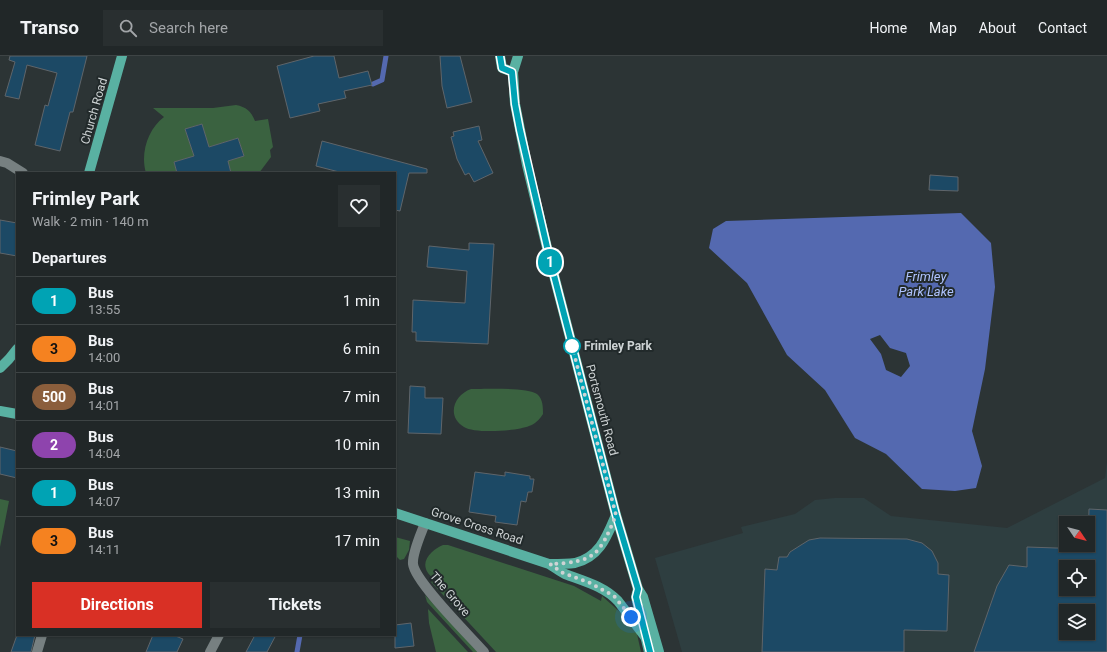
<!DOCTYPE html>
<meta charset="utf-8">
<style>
:root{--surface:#212728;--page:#292f30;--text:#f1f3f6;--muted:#a2a5a8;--line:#3e4445;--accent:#d93025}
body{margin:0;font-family:Roboto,sans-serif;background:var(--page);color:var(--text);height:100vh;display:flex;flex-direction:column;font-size:15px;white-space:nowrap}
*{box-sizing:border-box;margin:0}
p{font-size:13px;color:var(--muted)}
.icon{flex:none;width:22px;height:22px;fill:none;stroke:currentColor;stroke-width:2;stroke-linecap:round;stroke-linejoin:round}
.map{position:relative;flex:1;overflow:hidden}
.details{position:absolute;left:16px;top:116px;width:380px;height:464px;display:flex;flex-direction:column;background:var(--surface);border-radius:0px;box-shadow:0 1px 3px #0004,0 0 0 1px var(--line)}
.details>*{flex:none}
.badge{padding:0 8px;border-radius:13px;font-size:14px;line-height:26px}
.needle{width:26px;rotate:125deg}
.controls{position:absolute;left:1059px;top:460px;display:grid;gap:8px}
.controls a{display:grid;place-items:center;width:36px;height:36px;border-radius:0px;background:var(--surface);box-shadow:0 1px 3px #0004,0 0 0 1px var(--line);font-size:20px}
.you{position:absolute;width:20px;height:20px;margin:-10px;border:3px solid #fff;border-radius:50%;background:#1a73e8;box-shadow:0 0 0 6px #1a73e833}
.map>.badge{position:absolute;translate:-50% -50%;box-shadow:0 0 0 2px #fff}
h2{padding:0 16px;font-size:15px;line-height:36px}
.round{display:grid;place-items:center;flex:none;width:42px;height:42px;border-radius:0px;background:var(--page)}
.overview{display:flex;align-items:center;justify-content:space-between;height:68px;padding:0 16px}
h1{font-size:19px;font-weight:700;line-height:30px}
.cta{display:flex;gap:8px;margin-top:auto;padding:8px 16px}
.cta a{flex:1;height:46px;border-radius:0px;background:var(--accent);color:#fff;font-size:16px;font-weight:700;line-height:46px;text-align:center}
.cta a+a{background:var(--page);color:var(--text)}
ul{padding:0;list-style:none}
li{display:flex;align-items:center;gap:12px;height:48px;padding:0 16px;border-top:1px solid var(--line)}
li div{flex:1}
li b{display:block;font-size:15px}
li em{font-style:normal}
li .badge{min-width:44px;font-weight:700;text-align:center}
header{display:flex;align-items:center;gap:24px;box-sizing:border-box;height:56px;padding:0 20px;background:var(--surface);border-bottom:1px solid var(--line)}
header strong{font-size:19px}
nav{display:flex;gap:22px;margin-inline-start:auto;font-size:14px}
.search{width:280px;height:36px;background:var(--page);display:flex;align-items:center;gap:10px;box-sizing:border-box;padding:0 14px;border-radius:0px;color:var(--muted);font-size:15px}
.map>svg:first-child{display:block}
.built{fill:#2e3e40;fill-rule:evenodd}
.green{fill:#3a6240}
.water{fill:#5469b0;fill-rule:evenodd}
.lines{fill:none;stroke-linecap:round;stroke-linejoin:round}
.stream{stroke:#5469b0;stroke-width:5}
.building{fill:#1c4965;stroke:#5f656a;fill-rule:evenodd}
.minor{stroke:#778081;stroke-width:10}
.major{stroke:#59b1a2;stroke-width:10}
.line-casing{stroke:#fff;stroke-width:9}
.line{stroke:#00a3b4;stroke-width:6}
.walk{stroke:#ced3d4;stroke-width:4;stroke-dasharray:0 7.2}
.stop-dot{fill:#fff;stroke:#00a3b4;stroke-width:2}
.labels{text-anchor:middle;stroke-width:4;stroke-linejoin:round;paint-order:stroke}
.street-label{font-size:12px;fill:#ced3d4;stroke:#222a2b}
.stop-label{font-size:12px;font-weight:bold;fill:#ced3d4;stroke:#222a2b;text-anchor:start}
.water-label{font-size:13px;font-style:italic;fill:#afc3fe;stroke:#222a2b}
</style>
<header>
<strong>Transo</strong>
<div class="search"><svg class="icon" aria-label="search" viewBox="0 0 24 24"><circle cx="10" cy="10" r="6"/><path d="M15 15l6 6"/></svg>Search here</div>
<nav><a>Home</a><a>Map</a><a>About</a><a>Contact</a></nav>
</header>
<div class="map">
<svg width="1107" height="596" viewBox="0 0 1107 596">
<rect width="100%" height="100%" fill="#2c3435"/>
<!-- built -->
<path class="built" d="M1107 406V596H682L655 502 743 477 741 471 795 458 815 444 835 442H864L891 460 1007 472 1105 422ZM1066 467H1088V489H1066ZM1066 511H1088V533H1066ZM1066 555H1088V577H1066Z"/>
<!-- green -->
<g class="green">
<path d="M236 49C246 51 251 55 255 65L268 63 273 91 270 94 271 101 259 117H231L228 105 244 100 238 82 209 91 201 68 186 73 194 100 174 106 177 117H146C140 97 148 73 164 61L153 52H213Z"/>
<path d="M471 333C484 333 528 331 537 338 543 343 543 351 543 358 539 364 535 368 529 370 517 375 475 378 464 371 446 360 454 339 471 333Z"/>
<polygon points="0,443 9,445 0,491"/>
<polygon points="395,481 410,485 409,494 404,503 400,504 395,499"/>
<path d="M443 489H448L574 530 601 545 602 540 621 557 637 578 641 596H496L431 526 434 523C431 520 427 517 426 513 422 502 435 492 443 489Z"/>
<polygon points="425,539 478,596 473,596 427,546"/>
<polygon points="428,553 468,596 436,596 429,567"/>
</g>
<!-- water -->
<path class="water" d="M961 157 991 187 995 231 985 313 972 375 982 410 976 432 955 435 922 433 886 398 855 382 825 334 787 299 747 227 709 192 713 173 726 165ZM880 279 890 292 906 297 910 310 901 321 886 314 881 298 870 283Z"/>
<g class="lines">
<!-- stream -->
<g class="stream">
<polyline points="373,28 382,24 386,0"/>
<polyline points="297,596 300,579"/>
</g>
</g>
<!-- building -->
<g class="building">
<polygon points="10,0 87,0 73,56 70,56 60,95 35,89 45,49 48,50 57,17 27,9 19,43 5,40 15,6 9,4"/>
<polygon points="314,0 334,0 339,22 368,15 372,29 344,35 346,42 318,48 320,55 290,62 277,10"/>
<polygon points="440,0 460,0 472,46 447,52 442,30"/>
<polygon points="202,68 209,91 238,82 244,100 228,105 231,117 177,117 174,106 194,100 185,73"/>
<polygon points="479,70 482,84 478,85 493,117 474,126 469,117 465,119 457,103 451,81 454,80 453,76"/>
<polygon points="322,85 427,113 427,117 409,117 400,155 395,154 395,117 343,117 316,110"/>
<polygon points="930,119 958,121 958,135 929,134"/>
<polygon points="0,164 17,167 17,200 0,197"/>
<polygon points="469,187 494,188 488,288 416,285 416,276 412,276 413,244 465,247 467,215 427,211 429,190 469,194"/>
<polygon points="410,330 425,331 425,342 443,342 441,378 408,377"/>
<polygon points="0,391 17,395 17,422 0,418"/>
<polygon points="475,416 505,420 505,416 530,420 530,423 534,423 532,436 528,436 526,446 521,445 517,469 495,466 496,460 469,456"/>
<path d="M1089 453 1107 454V596H974L997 530 1009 509 1027 511V491L1086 493V489H1088ZM1066 511H1088V533H1066ZM1066 555H1088V577H1066Z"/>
<polygon points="820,482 907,483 922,487 932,495 938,507 938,518 949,519 947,575 904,574 904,596 762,596 765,513 777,514 779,501 787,501 790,496 801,489 809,484"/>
<polygon points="411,567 414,590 395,592 395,569"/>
<polygon points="17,579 35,579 31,596 11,596"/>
<polygon points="153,579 173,579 183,583 177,596 146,596"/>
<polygon points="255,579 276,579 267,596 246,596"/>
</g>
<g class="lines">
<!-- minor -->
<g class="minor">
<polyline points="0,105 7,107 23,117"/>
<path d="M425 467C421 478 412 497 413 508 415 526 470 580 484 596"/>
<polyline points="37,596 42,579"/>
<polyline points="210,596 219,579"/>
</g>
<!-- major -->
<g class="major">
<polyline points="500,0 502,12 513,16"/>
<polyline points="518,0 513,16 515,48 527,109 550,204 616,459 638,533 643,541 659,596"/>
<polyline points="89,117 122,0"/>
<polyline points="0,312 9,303 17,293"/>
<polyline points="0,355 17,358"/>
<path d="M395 457 549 508C554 511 559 515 565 518 583 525 604 530 618 545L646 582"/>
<path d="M550 508C558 508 567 508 575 507 600 501 607 480 616 459"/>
<polyline points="638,533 636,541 649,596"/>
</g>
</g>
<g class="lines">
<!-- line casing -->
<g class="line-casing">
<polyline id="line" points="500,0 502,12 512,16 515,48 520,74 550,204 616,459 638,533 636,541 650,596"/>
</g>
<!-- line -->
<use href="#line" class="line"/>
<!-- walk -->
<path class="walk" d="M572 290 616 459C599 500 595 506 550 508L563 517 590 527 614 540 631 561"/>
</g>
<!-- markers -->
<circle class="stop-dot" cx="572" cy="290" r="8"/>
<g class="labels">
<!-- street labels -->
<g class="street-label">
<text transform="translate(94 55) rotate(-74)" y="4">Church Road</text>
<text transform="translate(602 354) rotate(75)" y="4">Portsmouth Road</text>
<text transform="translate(477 470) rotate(18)" y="4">Grove Cross Road</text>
<text transform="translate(450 538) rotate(49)" y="4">The Grove</text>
</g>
<!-- stop labels -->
<g class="stop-label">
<text x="584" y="294">Frimley Park</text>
</g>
<!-- water labels -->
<g class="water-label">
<text x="926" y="225">Frimley<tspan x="926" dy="15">Park Lake</tspan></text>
</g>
</g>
</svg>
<div class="controls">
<a><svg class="needle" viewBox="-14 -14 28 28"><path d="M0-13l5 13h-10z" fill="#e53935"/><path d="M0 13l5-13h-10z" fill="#a2a5a8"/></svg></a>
<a><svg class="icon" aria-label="locate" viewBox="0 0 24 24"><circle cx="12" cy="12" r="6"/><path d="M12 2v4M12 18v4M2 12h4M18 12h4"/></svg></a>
<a><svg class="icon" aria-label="layers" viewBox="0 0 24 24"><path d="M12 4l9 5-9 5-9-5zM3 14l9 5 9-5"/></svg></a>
</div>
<div class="you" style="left:631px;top:561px"></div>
<b class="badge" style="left:550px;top:206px;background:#00a3b4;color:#fff">1</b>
<section class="details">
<div class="overview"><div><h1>Frimley Park</h1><p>Walk · 2 min · 140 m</p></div><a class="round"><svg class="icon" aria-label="heart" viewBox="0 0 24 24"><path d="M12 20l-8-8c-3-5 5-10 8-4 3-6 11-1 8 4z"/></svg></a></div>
<h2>Departures</h2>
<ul>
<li><span class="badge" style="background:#00a3b4;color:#fff">1</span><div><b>Bus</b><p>13:55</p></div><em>1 min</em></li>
<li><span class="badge" style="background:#f58220;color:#111">3</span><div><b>Bus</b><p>14:00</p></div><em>6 min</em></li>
<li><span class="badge" style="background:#8b5e3c;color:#fff">500</span><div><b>Bus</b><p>14:01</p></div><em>7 min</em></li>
<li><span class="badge" style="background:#8e44ad;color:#fff">2</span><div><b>Bus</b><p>14:04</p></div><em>10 min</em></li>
<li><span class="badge" style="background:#00a3b4;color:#fff">1</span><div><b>Bus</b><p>14:07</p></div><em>13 min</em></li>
<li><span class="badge" style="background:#f58220;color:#111">3</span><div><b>Bus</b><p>14:11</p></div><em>17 min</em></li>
</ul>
<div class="cta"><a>Directions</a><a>Tickets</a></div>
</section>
</div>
